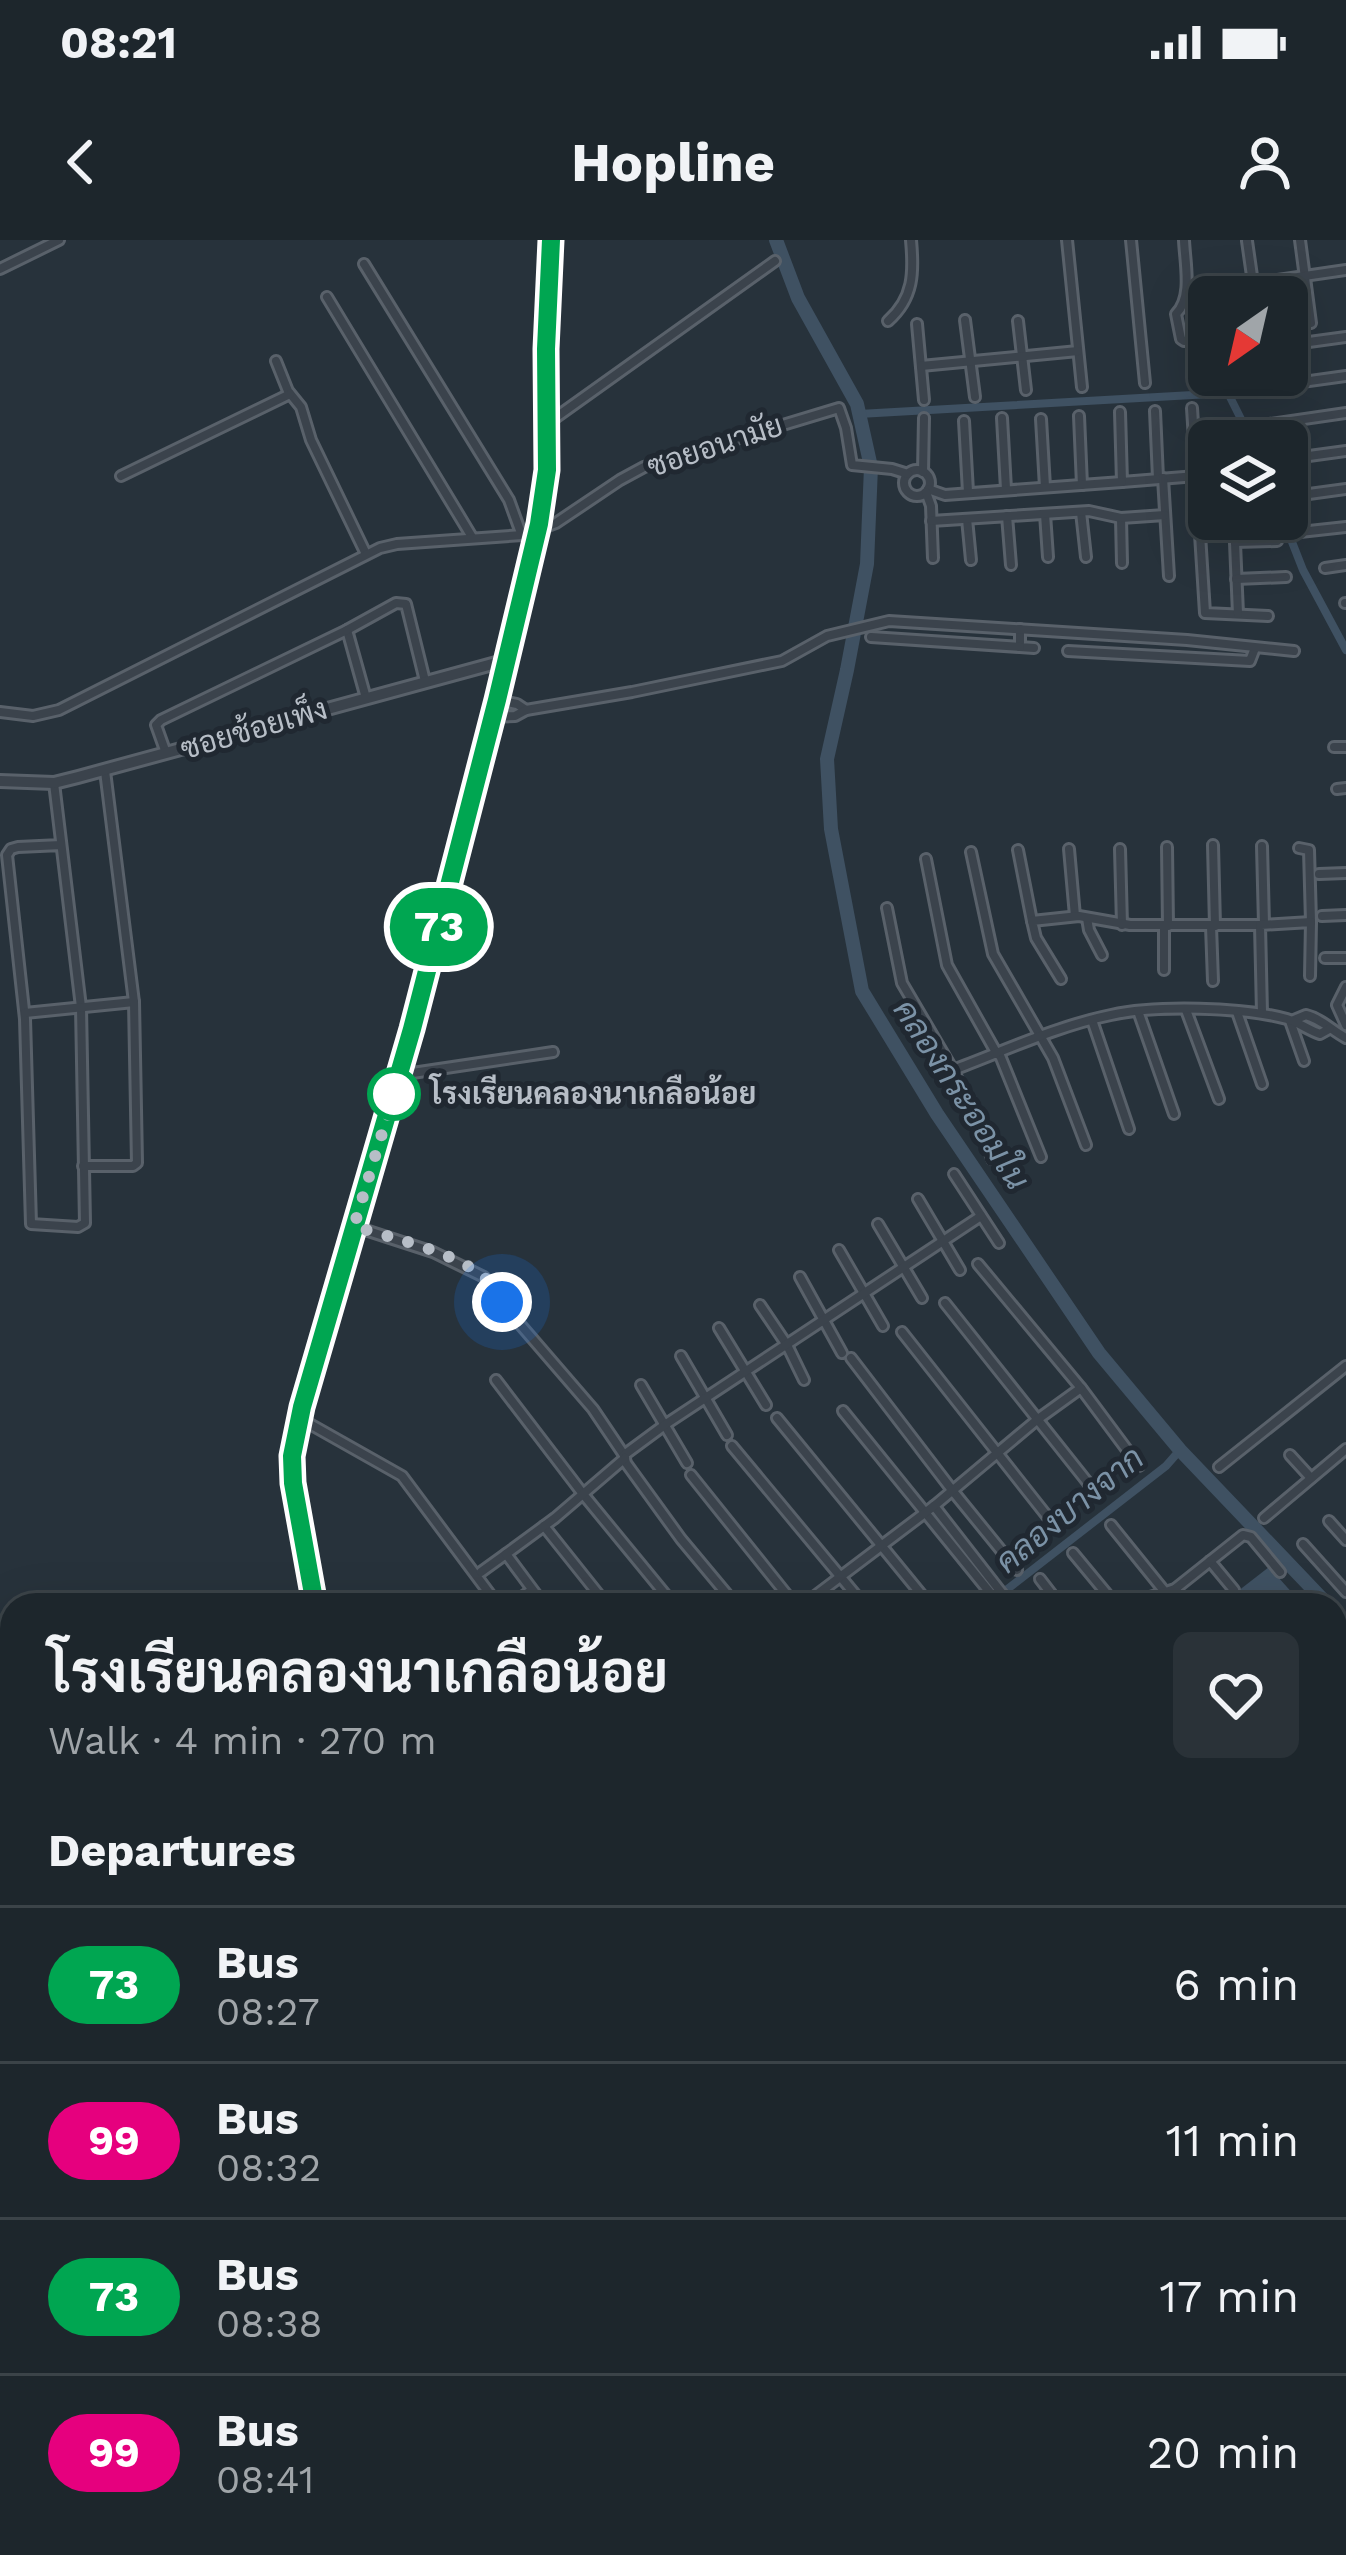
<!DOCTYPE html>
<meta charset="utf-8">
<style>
:root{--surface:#1d262c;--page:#2a3238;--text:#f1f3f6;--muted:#a0a5a9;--line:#3b4348}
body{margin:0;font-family:"Work Sans",Sarabun,sans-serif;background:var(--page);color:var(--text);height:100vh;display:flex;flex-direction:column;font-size:45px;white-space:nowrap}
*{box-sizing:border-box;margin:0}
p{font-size:39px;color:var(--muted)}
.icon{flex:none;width:66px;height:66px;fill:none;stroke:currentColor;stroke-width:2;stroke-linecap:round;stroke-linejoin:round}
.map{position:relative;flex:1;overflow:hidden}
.details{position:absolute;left:0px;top:1353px;width:1347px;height:963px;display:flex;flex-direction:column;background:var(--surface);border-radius:36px 36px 0 0;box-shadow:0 12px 48px #0002,0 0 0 3px var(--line)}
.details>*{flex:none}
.badge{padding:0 24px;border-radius:39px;font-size:42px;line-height:78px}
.needle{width:78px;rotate:214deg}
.buttons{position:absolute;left:1188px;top:36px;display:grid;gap:24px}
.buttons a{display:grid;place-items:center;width:120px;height:120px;border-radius:18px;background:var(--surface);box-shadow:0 12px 48px #0002,0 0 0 3px var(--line);font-size:60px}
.you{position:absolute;width:60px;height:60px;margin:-30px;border:9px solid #fff;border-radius:50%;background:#1a73e8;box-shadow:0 0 0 18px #1a73e833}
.map>.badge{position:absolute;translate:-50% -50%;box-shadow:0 0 0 6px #fff}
h2{padding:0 48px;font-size:45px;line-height:108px}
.round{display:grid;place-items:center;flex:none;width:126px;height:126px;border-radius:18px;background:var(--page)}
.head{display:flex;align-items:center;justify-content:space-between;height:204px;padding:0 48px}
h1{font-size:57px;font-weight:700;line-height:90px}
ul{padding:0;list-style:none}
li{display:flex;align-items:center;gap:36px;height:156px;padding:0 48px;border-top:3px solid var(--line)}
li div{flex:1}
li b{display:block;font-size:45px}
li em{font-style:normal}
li .badge{min-width:132px;font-weight:700;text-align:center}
.status{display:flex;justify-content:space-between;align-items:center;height:84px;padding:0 60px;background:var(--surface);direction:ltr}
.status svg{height:33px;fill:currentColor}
header{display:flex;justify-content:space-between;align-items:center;height:156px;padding:0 48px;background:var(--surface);font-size:54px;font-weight:700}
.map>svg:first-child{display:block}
.grass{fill:#2c403e}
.water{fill:#3f5162}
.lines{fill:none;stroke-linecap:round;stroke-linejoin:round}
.canal{stroke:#3f5162;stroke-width:8}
.river{stroke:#3f5162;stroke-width:14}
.minor-casing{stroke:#59616a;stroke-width:14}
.tertiary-casing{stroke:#59616a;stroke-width:16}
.secondary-casing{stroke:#59616a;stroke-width:18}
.minor{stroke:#3b434c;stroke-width:8}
.tertiary{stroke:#3b434c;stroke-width:10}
.secondary{stroke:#49535e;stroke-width:12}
.line-casing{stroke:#fff;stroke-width:27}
.line{stroke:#00a651;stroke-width:18}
.walk{stroke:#b7bec7;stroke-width:12;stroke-dasharray:0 21.6}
.stop-dot{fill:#fff;stroke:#00a651;stroke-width:6}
.labels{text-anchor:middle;stroke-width:10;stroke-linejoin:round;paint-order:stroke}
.street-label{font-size:30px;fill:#b7bec7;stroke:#202831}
.stop-label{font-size:30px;font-weight:bold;fill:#b7bec7;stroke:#202831;text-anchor:start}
.water-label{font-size:33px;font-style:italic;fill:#7b92a6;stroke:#202831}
</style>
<div class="status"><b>08:21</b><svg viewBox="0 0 49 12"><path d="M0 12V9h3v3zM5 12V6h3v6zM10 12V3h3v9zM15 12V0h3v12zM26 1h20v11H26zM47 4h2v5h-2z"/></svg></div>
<header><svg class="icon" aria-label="back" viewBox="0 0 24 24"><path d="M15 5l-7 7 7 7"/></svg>Hopline<svg class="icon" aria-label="person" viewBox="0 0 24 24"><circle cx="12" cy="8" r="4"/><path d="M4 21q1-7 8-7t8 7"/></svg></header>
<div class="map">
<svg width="1346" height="2315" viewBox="0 0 1346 2315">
<rect width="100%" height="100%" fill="#27323b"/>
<!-- grass -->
<polygon class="grass" points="283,2304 640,2304 642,2315 282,2315"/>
<!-- water -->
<g class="water">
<polygon points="1269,1327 1303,1365 1220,1365"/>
<polygon points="1335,1770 1346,1787 1346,1874 1335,1856"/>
<polygon points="158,2304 261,2304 260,2315 161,2315"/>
<polygon points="295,2304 459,2304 390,2315 293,2315"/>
<polygon points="540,2304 596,2304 594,2315 465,2315"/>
<polygon points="666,2304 826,2304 754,2315 667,2315"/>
</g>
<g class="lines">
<!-- canal -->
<g class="canal">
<polyline points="859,174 1228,153 1252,201"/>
<polyline points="1283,279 1303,330 1346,410"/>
<polyline points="987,1365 1166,1226 1180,1210"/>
<polyline points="0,1537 12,1540"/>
<polyline points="1335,1678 1346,1670"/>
<polyline points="0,2145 12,2152"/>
<polyline points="645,2304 648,2315"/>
</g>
<!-- river -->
<g class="river">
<polyline points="776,0 798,58 857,164 871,227 867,324 847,430 827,519 831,589 862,751 937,874 1099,1113 1180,1210 1328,1365"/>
<polyline points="1335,1372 1346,1383"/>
</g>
<!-- minor casing -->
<g class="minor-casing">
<g id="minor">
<polyline points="1067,0 1082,147"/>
<polyline points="1131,0 1145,143"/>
<path d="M1184 0C1185 24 1193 57 1176 74L1181 99 1184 101 1203 100"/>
<polyline points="1300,0 1311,83"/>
<polyline points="1247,1 1255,57"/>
<polyline points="364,24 509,260 521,293"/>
<polyline points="0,29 59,0"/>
<polyline points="1228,47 1346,30"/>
<polyline points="327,57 472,297"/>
<polyline points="965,80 975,157"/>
<path d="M888 81C914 58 914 32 911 0"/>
<polyline points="1018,81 1026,150"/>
<polyline points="917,84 924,160"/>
<polyline points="1287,105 1346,97"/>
<polyline points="276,121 288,151 301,167 311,200 366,314"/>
<polyline points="921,126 1078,111"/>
<polyline points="1237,151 1346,136"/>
<polyline points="1192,168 1205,373 1268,376"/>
<polyline points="1155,171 1158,238"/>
<polyline points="1120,172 1122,242 1209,235"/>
<polyline points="1079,176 1082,245"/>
<polyline points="1002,178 1006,249"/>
<polyline points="1041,179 1045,247"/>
<polyline points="964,181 968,252"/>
<polyline points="548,183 775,21"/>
<polyline points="1256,186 1346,173"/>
<polyline points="1195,201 1232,198"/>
<polyline points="1287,219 1346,211"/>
<circle cx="917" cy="243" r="13"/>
<polyline points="923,232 924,178"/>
<polyline points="121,236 290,154"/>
<polyline points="1163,238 1169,336"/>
<polyline points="928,249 945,255 1122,242"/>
<polyline points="926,252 931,266 933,318"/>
<polyline points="1287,257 1346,249"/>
<polyline points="1081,272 1086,317"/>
<polyline points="1045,274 1048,317"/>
<polyline points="1007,276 1011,325"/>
<polyline points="1121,278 1122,323"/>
<polyline points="967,279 971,320"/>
<polyline points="1234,279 1238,374"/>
<polyline points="931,281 1089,271 1121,278 1165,275"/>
<polyline points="539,284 548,286 556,283 620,240 644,227 839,168 846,188 852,225 892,229 908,234"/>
<polyline points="1300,292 1346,287"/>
<polyline points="1235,302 1277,301"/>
<polyline points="1325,328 1346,325"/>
<polyline points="1236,339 1286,337"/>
<polyline points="1345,363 1346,363"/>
<polyline points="1020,389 1020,407 1034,408"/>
<polyline points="347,390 366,458"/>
<polyline points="871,397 1020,407"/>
<polyline points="1068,411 1250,421 1255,408"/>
<polyline points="497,460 517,464 526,470"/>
<polyline points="0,472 33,476 59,470 380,308 397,304 537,294"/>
<polyline points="492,477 515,476 526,470 632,452 782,421 827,396 889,381 1187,400 1294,411"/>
<polyline points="1334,507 1346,507"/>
<polyline points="166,513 156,485 161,480 347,390 396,363 406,364 425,441"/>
<polyline points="54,543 81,767 85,983 78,987 31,984 25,779 7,615 11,609 18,607 61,605"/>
<polyline points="1337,549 1346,548"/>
<polyline points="1213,605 1215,686"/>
<polyline points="1262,606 1264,684"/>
<polyline points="1167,607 1168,686"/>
<polyline points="1299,608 1309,610 1311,682"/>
<polyline points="1069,609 1075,676"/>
<polyline points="1120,609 1122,685"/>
<polyline points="1018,610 1032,681"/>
<polyline points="971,612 993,714 1053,818 1086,905"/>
<polyline points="926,619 947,725 997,814"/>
<polyline points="1319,634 1346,633"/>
<polyline points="887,668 902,743 953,830"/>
<polyline points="1322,676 1346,675"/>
<polyline points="1087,678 1089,690 1102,715"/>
<polyline points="1211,686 1213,741"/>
<polyline points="1325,718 1346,718"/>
<polyline points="1164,730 1164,686"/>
<polyline points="1061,739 1036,698 1032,681 1079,676 1130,685 1260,685"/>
<polyline points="1346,747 1337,765 1346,785"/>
<polyline points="1186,770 1219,859"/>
<polyline points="1138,771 1174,874"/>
<polyline points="1237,772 1262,844"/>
<polyline points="25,773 134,762"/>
<polyline points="1262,773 1260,685 1311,682 1310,736"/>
<polyline points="1092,780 1129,889"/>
<path d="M1294 780 1306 775C1322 779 1331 790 1346 798"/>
<polyline points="1290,781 1304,821"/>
<polyline points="999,813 1041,917"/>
<polyline points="399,835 553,812"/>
<path d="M992 919 981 886 953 830C1004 811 1057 786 1111 775 1156 765 1243 767 1287 779 1298 782 1308 790 1320 794L1329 789"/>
<polyline points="83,926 133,926 137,923 134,762 105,531"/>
<polyline points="954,934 999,1003"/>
<polyline points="918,959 960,1030"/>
<polyline points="878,984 922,1058"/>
<polyline points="356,987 433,1012 484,1037 512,1075 593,1169 624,1215 626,1223 681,1299 736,1365"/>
<polyline points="839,1010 883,1086"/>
<polyline points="978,1024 1081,1148 1139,1226"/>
<polyline points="800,1037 842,1113"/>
<polyline points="945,1063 1096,1253"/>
<polyline points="760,1065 787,1105 804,1140"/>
<polyline points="719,1088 766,1165"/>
<polyline points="902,1092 1058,1290"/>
<polyline points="681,1116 727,1195"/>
<polyline points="851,1118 952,1250 1017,1330"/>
<polyline points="496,1140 583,1254 674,1365"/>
<polyline points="641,1145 687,1223"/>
<polyline points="843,1171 1000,1365"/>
<polyline points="777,1178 930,1365"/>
<polyline points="301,1179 402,1236 498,1365"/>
<polyline points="732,1206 864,1365"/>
<polyline points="624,1215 666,1184 981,976"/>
<polyline points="1290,1215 1311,1238"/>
<polyline points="1219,1227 1346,1126"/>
<polyline points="691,1235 795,1365"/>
<polyline points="934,1266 1011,1365"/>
<polyline points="1264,1278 1346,1209"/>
<polyline points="1329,1281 1346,1300"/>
<polyline points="1111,1285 1165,1352"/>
<polyline points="544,1286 607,1365"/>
<polyline points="1303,1304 1346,1352"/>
<polyline points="1073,1313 1116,1365"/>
<polyline points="1210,1321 1234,1350"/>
<polyline points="481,1332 506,1314"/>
<polyline points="1040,1339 1060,1365"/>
<polyline points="1175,1349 1188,1365"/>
<polyline points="510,1365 532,1350"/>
<polyline points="544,1365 506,1314 555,1278 625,1218"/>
<polyline points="803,1365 934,1266 1038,1179 1081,1148"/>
<polyline points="1134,1365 1144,1359 1175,1349 1243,1295 1251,1297 1280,1332"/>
<polyline points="11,1675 12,1676"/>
<polyline points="3,1722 12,1724"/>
<polyline points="0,1773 12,1775"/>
<polyline points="0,1823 12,1825"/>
<polyline points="0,1875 12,1877"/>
<polyline points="1335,1902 1346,1922"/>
<polyline points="0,1941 12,1947"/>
<polyline points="1346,1949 1342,1961 1346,1968"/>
<polyline points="0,2000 12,1977"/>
<polyline points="0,2040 12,2046"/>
<polyline points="0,2081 12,2087"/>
<polyline points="0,2138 12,2144"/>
<polyline points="0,2289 12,2287"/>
<polyline points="134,2304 136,2315"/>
<polyline points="1005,2304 1006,2315"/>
<polyline points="1093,2304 1094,2315"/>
<polyline points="1272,2304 1273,2315"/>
<polyline points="886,2315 956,2304"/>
</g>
</g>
<!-- tertiary casing -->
<g class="tertiary-casing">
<g id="tertiary">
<polyline points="0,541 54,543 78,537 507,420"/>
<polyline points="1335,2027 1346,2012"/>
<polyline points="1130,2315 1138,2304"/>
</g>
</g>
<!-- secondary casing -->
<g class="secondary-casing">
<g id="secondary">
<polyline points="315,1365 293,1243 292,1216 302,1167 399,835 497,460 539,284 546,229 546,108 551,0"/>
<polyline points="273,2315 275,2304"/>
</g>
</g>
<!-- minor -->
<use href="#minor" class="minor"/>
<!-- tertiary -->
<use href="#tertiary" class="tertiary"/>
<!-- secondary -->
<use href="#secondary" class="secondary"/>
</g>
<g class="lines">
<!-- line casing -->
<g class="line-casing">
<polyline id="line" points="315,1365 293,1243 292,1216 302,1167 412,789 497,460 539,284 547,230 546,109 551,0"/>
</g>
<!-- line -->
<use href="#line" class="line"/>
<!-- walk -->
<path class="walk" d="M394 854 354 986C394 999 453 1011 485 1038 492 1044 497 1054 502 1062"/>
</g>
<!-- markers -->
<circle class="stop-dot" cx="394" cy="854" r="24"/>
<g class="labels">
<!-- street labels -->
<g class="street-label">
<text transform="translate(715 206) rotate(-18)" y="10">ซอยอนามัย</text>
<text transform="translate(254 489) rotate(-16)" y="10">ซอยช้อยเพ็ง</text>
</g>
<!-- stop labels -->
<g class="stop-label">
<text x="430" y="864">โรงเรียนคลองนาเกลือน้อย</text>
</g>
<!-- water labels -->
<g class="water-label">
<text transform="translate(962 854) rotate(57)" y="12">คลองกระออมใน</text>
<text transform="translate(1069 1269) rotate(-39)" y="12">คลองบางจาก</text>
</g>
</g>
</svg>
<div class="buttons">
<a><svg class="needle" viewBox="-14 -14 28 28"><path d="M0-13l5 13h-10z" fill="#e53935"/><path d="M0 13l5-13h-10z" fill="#a0a5a9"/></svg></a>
<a><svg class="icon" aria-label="layers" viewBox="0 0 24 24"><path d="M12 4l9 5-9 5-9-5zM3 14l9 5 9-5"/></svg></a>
</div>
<div class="you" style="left:502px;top:1062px"></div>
<b class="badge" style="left:439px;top:687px;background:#00a651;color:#fff">73</b>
<section class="details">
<div class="head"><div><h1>โรงเรียนคลองนาเกลือน้อย</h1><p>Walk · 4 min · 270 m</p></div><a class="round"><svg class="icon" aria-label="heart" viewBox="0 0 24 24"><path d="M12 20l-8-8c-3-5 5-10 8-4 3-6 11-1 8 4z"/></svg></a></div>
<h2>Departures</h2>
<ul>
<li><span class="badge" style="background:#00a651;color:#fff">73</span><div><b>Bus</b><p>08:27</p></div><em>6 min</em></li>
<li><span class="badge" style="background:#e6007e;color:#fff">99</span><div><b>Bus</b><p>08:32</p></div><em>11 min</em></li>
<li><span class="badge" style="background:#00a651;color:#fff">73</span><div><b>Bus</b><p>08:38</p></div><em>17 min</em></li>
<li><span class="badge" style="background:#e6007e;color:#fff">99</span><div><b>Bus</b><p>08:41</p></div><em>20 min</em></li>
</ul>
</section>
</div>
